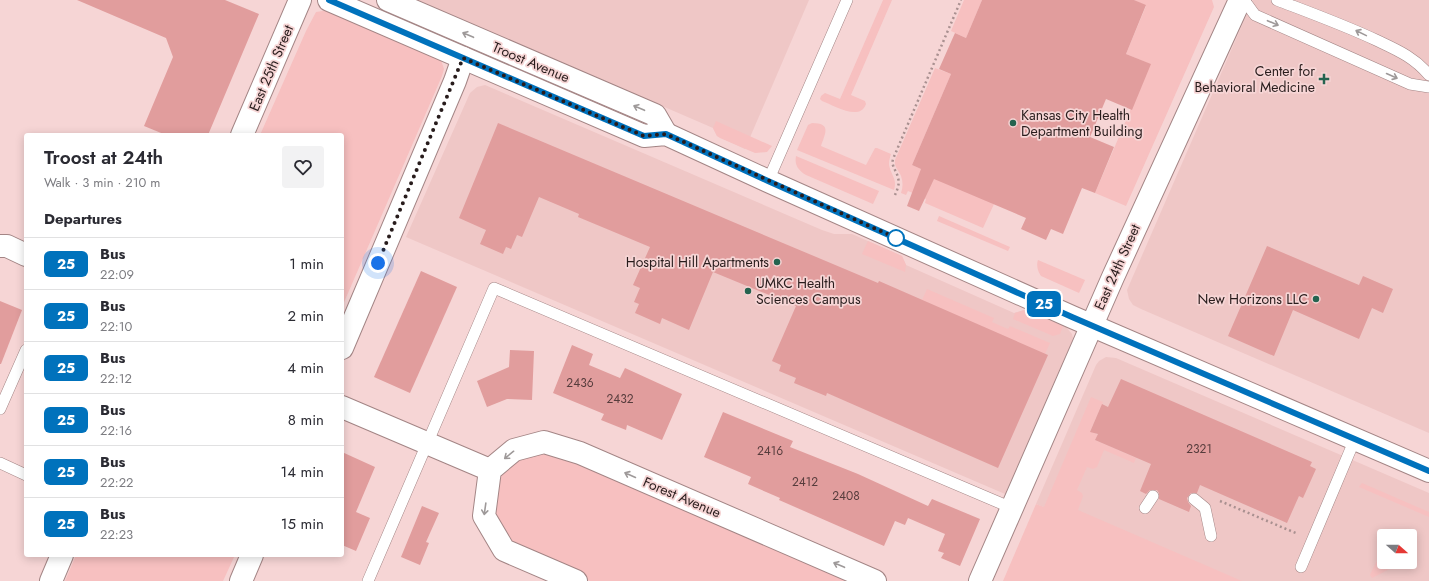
<!DOCTYPE html>
<meta charset="utf-8">
<style>
:root{--surface:#fff;--page:#f2f2f3;--text:#2b2b33;--muted:#7c7c81;--line:#e1e1e2}
body{margin:0;font-family:Jost,sans-serif;background:var(--page);color:var(--text);height:100vh;display:flex;flex-direction:column;font-size:15px;white-space:nowrap}
*{box-sizing:border-box;margin:0}
p{font-size:13px;color:var(--muted)}
.icon{flex:none;width:22px;height:22px;fill:none;stroke:currentColor;stroke-width:2;stroke-linecap:round;stroke-linejoin:round}
.map{position:relative;flex:1;overflow:hidden}
.panel{position:absolute;left:24px;top:133px;width:320px;height:424px;display:flex;flex-direction:column;background:var(--surface);border-radius:4px;box-shadow:0 2px 10px #0003}
.panel>*{flex:none}
.badge{padding:0 8px;border-radius:6px;font-size:14px;line-height:26px}
.needle{width:26px;rotate:111deg}
.tools{position:absolute;left:1377px;top:529px;display:grid;gap:8px}
.tools a{display:grid;place-items:center;width:40px;height:40px;border-radius:4px;background:var(--surface);box-shadow:0 2px 10px #0003;font-size:20px}
.you{position:absolute;width:20px;height:20px;margin:-10px;border:3px solid #fff;border-radius:50%;background:#1a73e8;box-shadow:0 0 0 6px #1a73e833}
.map>.badge{position:absolute;translate:-50% -50%;box-shadow:0 0 0 2px #fff}
h2{padding:0 20px;font-size:15px;line-height:36px}
.round{display:grid;place-items:center;flex:none;width:42px;height:42px;border-radius:4px;background:var(--page)}
.summary{display:flex;align-items:center;justify-content:space-between;height:68px;padding:0 20px}
h1{font-size:19px;font-weight:600;line-height:30px}
ul{padding:0;list-style:none}
li{display:flex;align-items:center;gap:12px;height:52px;padding:0 20px;border-top:1px solid var(--line)}
li div{flex:1}
li b{display:block;font-size:15px}
li em{font-style:normal}
li .badge{min-width:44px;font-weight:700;text-align:center}
.map>svg:first-child{display:block}
.built{fill:#efc7c6;fill-rule:evenodd}
.green{fill:#f7c0c0}
.building{fill:#e19d9d}
.lines{fill:none;stroke-linecap:round;stroke-linejoin:round}
.service-casing{stroke:#a38585;stroke-width:12}
.minor-casing{stroke:#a38585;stroke-width:24}
.tertiary-casing{stroke:#a38585;stroke-width:24}
.secondary-casing{stroke:#a38585;stroke-width:24}
.path{stroke:#a99090;stroke-width:2.5;stroke-dasharray:2 3;stroke-linecap:butt}
.service{stroke:#fff;stroke-width:11}
.minor{stroke:#fff;stroke-width:22}
.tertiary{stroke:#fff;stroke-width:22}
.secondary{stroke:#fff;stroke-width:22}
.oneway{stroke:#9e9999}
.line-casing{stroke:#fff;stroke-width:9}
.line{stroke:#0072bc;stroke-width:6}
.walk{stroke:#281c1c;stroke-width:4;stroke-dasharray:0 7.2}
.poi-dot{fill:#25634f;stroke:#f6d5d5;stroke-width:1.5}
.stop-dot{fill:#fff;stroke:#0072bc;stroke-width:2}
.labels{text-anchor:middle;stroke-width:3.5;stroke-linejoin:round;paint-order:stroke}
.number-label{font-size:12px;fill:#563c3c}
.street-label{font-size:14px;fill:#281c1c;stroke:#f6d5d5}
.poi-label{font-size:14px;fill:#281c1c;stroke:#f6d5d5;text-anchor:end}
</style>
<div class="map">
<svg width="1429" height="581" viewBox="0 0 1429 581">
<rect width="100%" height="100%" fill="#f6d5d5"/>
<!-- built -->
<g class="built">
<polygon points="417,0 809,0 745,149 717,136 713,128"/>
<polygon points="1253,0 1429,0 1429,433 1141,309 1133,305 1129,299 1127,290"/>
<polygon points="485,85 822,230 834,234 852,234 902,256 906,265 1014,313 1024,310 1028,311 1066,327 1072,334 1073,338 1071,344 1005,494 406,237 470,93 477,87"/>
<path d="M1106 357 1116 358 1429 493V581H1219L1036 504 1096 365 1099 361ZM1384 536H1410V562H1384Z"/>
</g>
<!-- green -->
<g class="green">
<path d="M883 0H892L851 95 865 101 866 104C860 122 833 105 822 101L820 99 821 96 825 93 840 99Z"/>
<polygon points="964,0 982,0 966,38 951,31"/>
<polygon points="1134,0 1212,0 1214,7 1126,206 1095,193 1150,64 1126,54 1146,6"/>
<polygon points="329,10 441,60 444,69 442,76 342,307 342,135 260,135 306,31 316,12"/>
<polygon points="515,65 615,106 614,110 584,104 512,73"/>
<path d="M935 68 951 74 912 165 958 185 994 204 983 228 925 203 926 199 908 191 906 195 901 193C903 187 903 182 901 176 898 169 894 167 895 160Z"/>
<polygon points="716,121 772,146 767,152 755,153 720,138 717,136 713,128"/>
<path d="M812 123C832 123 825 134 821 146L866 165 875 148H877L891 154C890 157 889 160 889 164 890 174 898 179 894 190L797 150 808 125Z"/>
<path d="M796 156 879 191 873 204 806 175C799 171 794 165 796 156Z"/>
<polygon points="939,216 1010,247 1008,251 937,221"/>
<polygon points="868,241 902,256 906,265 905,272 862,254"/>
<path d="M1038 260 1085 280 1079 293 1041 276C1038 272 1036 265 1038 260Z"/>
<polygon points="927,289 994,318 992,322 1008,329 1010,326 1050,343 1045,354 922,300"/>
<polygon points="1024,310 1063,326 1060,334 1053,336 1013,319 1015,313"/>
<polygon points="1091,397 1103,402 1090,431 1098,435 1095,440 1136,458 1134,463 1104,450 1097,467 1093,469 1087,467 1077,490 1082,493 1083,496 1078,510 1242,581 1003,581 1036,504 1044,507"/>
<polygon points="543,449 856,581 590,581 519,550 505,540 492,515 497,474 511,459"/>
<polygon points="1362,483 1429,512 1429,517 1359,487"/>
<polygon points="76,555 235,555 223,581 65,581"/>
<polygon points="1376,562 1391,568 1394,562 1403,562 1372,578 1370,575"/>
</g>
<!-- building -->
<g class="building">
<polygon points="77,0 225,0 259,14 208,135 166,135 144,126 173,57 166,38"/>
<polygon points="982,0 1134,0 1146,5 1126,54 1151,64 1132,110 1106,99 1090,137 1114,147 1095,193 1082,188 1063,234 1051,229 1046,240 1021,229 1026,218 934,179 919,211 907,206 921,169 912,165 951,74 939,69 955,33 966,38"/>
<polygon points="498,123 878,283 879,281 1048,355 998,468 827,393 826,396 794,383 796,378 779,371 781,365 772,361 796,306 713,272 689,330 662,318 660,324 635,313 639,304 634,302 640,288 633,285 650,247 578,217 579,214 539,197 522,237 517,235 511,249 506,247 503,254 480,244 486,230 459,218"/>
<polygon points="1267,246 1359,285 1363,276 1393,289 1383,313 1372,308 1359,339 1293,310 1274,356 1228,336"/>
<polygon points="421,271 457,287 410,393 374,377"/>
<polygon points="0,301 22,310 1,364 0,364"/>
<polygon points="572,345 593,354 589,365 620,378 625,368 682,394 662,440 627,425 626,430 601,420 604,414 553,393"/>
<polygon points="510,350 534,351 532,400 507,399 487,407 477,381 509,367"/>
<polygon points="1121,379 1312,462 1310,466 1316,469 1303,498 1299,496 1287,523 1200,485 1197,493 1191,493 1187,498 1188,502 1191,506 1189,512 1159,499 1159,493 1157,490 1150,490 1146,494 1140,491 1151,464 1095,440 1098,434 1090,432 1102,404 1108,407"/>
<polygon points="723,412 793,441 790,447 858,474 928,506 932,499 980,519 960,566 941,558 944,553 938,551 945,534 908,518 905,525 895,521 884,546 779,500 780,498 748,484 751,477 704,457"/>
<polygon points="342,452 375,467 356,512 370,518 356,551 342,545"/>
<polygon points="422,506 439,513 426,542 429,543 420,565 401,557"/>
</g>
<g class="lines">
<!-- service casing -->
<g class="service-casing">
<g id="service">
<polyline points="1244,0 1255,15 1410,84 1429,87"/>
<path d="M1277 0C1311 13 1344 25 1376 40 1397 50 1414 57 1429 75"/>
<polyline points="768,181 847,0"/>
<polyline points="0,409 26,350"/>
<polyline points="0,463 26,475"/>
<polyline points="1194,499 1205,508 1211,536"/>
<polyline points="1145,508 1153,496"/>
<polyline points="1301,567 1355,439"/>
<polyline points="368,581 494,288 1012,508"/>
</g>
</g>
<!-- minor casing -->
<g class="minor-casing">
<g id="minor">
<polyline points="0,246 7,246 26,255"/>
<polyline points="342,348 455,81 463,58"/>
<polyline points="342,407 490,470"/>
<polyline points="241,581 252,555"/>
<polyline points="576,581 504,550 484,516 490,470 514,450 544,442 580,453 875,581"/>
<polyline points="980,581 1113,277 1240,0"/>
</g>
</g>
<!-- tertiary casing -->
<g class="tertiary-casing">
<g id="tertiary">
<polyline points="242,135 300,0"/>
<polyline points="51,581 62,555"/>
</g>
</g>
<!-- secondary casing -->
<g class="secondary-casing">
<g id="secondary">
<polyline points="329,0 644,136 666,134 768,181 1072,317 1429,471"/>
<polyline points="388,0 655,115 666,134"/>
</g>
</g>
<!-- path -->
<g class="path">
<path d="M895 195C897 190 900 184 898 178 897 171 891 167 893 159L961 0"/>
<polyline points="1220,501 1298,534"/>
</g>
<!-- service -->
<use href="#service" class="service"/>
<!-- minor -->
<use href="#minor" class="minor"/>
<!-- tertiary -->
<use href="#tertiary" class="tertiary"/>
<!-- secondary -->
<use href="#secondary" class="secondary"/>
</g>
<!-- one-way arrows -->
<defs><path id="oneway-shaft" d="M-6 0H5M1.5-3L5.5 0L1.5 3" fill="none" stroke-width="1.6" stroke-linecap="round" stroke-linejoin="round"/></defs>
<g class="oneway">
<use href="#oneway-shaft" transform="translate(1273 23) rotate(23)"/>
<use href="#oneway-shaft" transform="translate(1361 33) rotate(-154)"/>
<use href="#oneway-shaft" transform="translate(468 35) rotate(-157)"/>
<use href="#oneway-shaft" transform="translate(1392 76) rotate(24)"/>
<use href="#oneway-shaft" transform="translate(639 108) rotate(-157)"/>
<use href="#oneway-shaft" transform="translate(509 455) rotate(141)"/>
<use href="#oneway-shaft" transform="translate(630 475) rotate(-156)"/>
<use href="#oneway-shaft" transform="translate(485 509) rotate(98)"/>
<use href="#oneway-shaft" transform="translate(839 565) rotate(-157)"/>
</g>
<g class="lines">
<!-- line casing -->
<g class="line-casing">
<polyline id="line" points="329,0 644,136 666,134 768,181 1072,317 1429,471"/>
</g>
<!-- line -->
<use href="#line" class="line"/>
<!-- walk -->
<polyline class="walk" points="378,263 463,58 644,136 666,134 896,238"/>
</g>
<!-- markers -->
<g class="poi-dot">
<path d="M1322 73h4v4h4v4h-4v4h-4v-4h-4v-4h4z"/>
<circle cx="1013" cy="123" r="4"/>
<circle cx="777" cy="262" r="4"/>
<circle cx="748" cy="291" r="4"/>
<circle cx="1316" cy="299" r="4"/>
</g>
<circle class="stop-dot" cx="896" cy="238" r="8"/>
<g class="labels">
<!-- number labels -->
<g class="number-label">
<text x="580" y="387">2436</text>
<text x="620" y="403">2432</text>
<text x="1199" y="453">2321</text>
<text x="770" y="455">2416</text>
<text x="805" y="486">2412</text>
<text x="846" y="500">2408</text>
</g>
<!-- street labels -->
<g class="street-label">
<text transform="translate(531 62) rotate(23)" y="5">Troost Avenue</text>
<text transform="translate(271 68) rotate(-67)" y="5">East 25th Street</text>
<text transform="translate(1117 267) rotate(-66)" y="5">East 24th Street</text>
<text transform="translate(682 497) rotate(23)" y="5">Forest Avenue</text>
</g>
<!-- poi labels -->
<g class="poi-label">
<text x="1315" y="76">Center for<tspan x="1315" dy="16">Behavioral Medicine</tspan></text>
<text x="1021" y="120" text-anchor="start">Kansas City Health<tspan x="1021" dy="16">Department Building</tspan></text>
<text x="769" y="267">Hospital Hill Apartments</text>
<text x="756" y="288" text-anchor="start">UMKC Health<tspan x="756" dy="16">Sciences Campus</tspan></text>
<text x="1308" y="304">New Horizons LLC</text>
</g>
</g>
</svg>
<div class="tools">
<a><svg class="needle" viewBox="-14 -14 28 28"><path d="M0-13l5 13h-10z" fill="#e53935"/><path d="M0 13l5-13h-10z" fill="#7c7c81"/></svg></a>
</div>
<div class="you" style="left:378px;top:263px"></div>
<b class="badge" style="left:1044px;top:304px;background:#0072bc;color:#fff">25</b>
<section class="panel">
<div class="summary"><div><h1>Troost at 24th</h1><p>Walk · 3 min · 210 m</p></div><a class="round"><svg class="icon" aria-label="heart" viewBox="0 0 24 24"><path d="M12 20l-8-8c-3-5 5-10 8-4 3-6 11-1 8 4z"/></svg></a></div>
<h2>Departures</h2>
<ul>
<li><span class="badge" style="background:#0072bc;color:#fff">25</span><div><b>Bus</b><p>22:09</p></div><em>1 min</em></li>
<li><span class="badge" style="background:#0072bc;color:#fff">25</span><div><b>Bus</b><p>22:10</p></div><em>2 min</em></li>
<li><span class="badge" style="background:#0072bc;color:#fff">25</span><div><b>Bus</b><p>22:12</p></div><em>4 min</em></li>
<li><span class="badge" style="background:#0072bc;color:#fff">25</span><div><b>Bus</b><p>22:16</p></div><em>8 min</em></li>
<li><span class="badge" style="background:#0072bc;color:#fff">25</span><div><b>Bus</b><p>22:22</p></div><em>14 min</em></li>
<li><span class="badge" style="background:#0072bc;color:#fff">25</span><div><b>Bus</b><p>22:23</p></div><em>15 min</em></li>
</ul>
</section>
</div>
